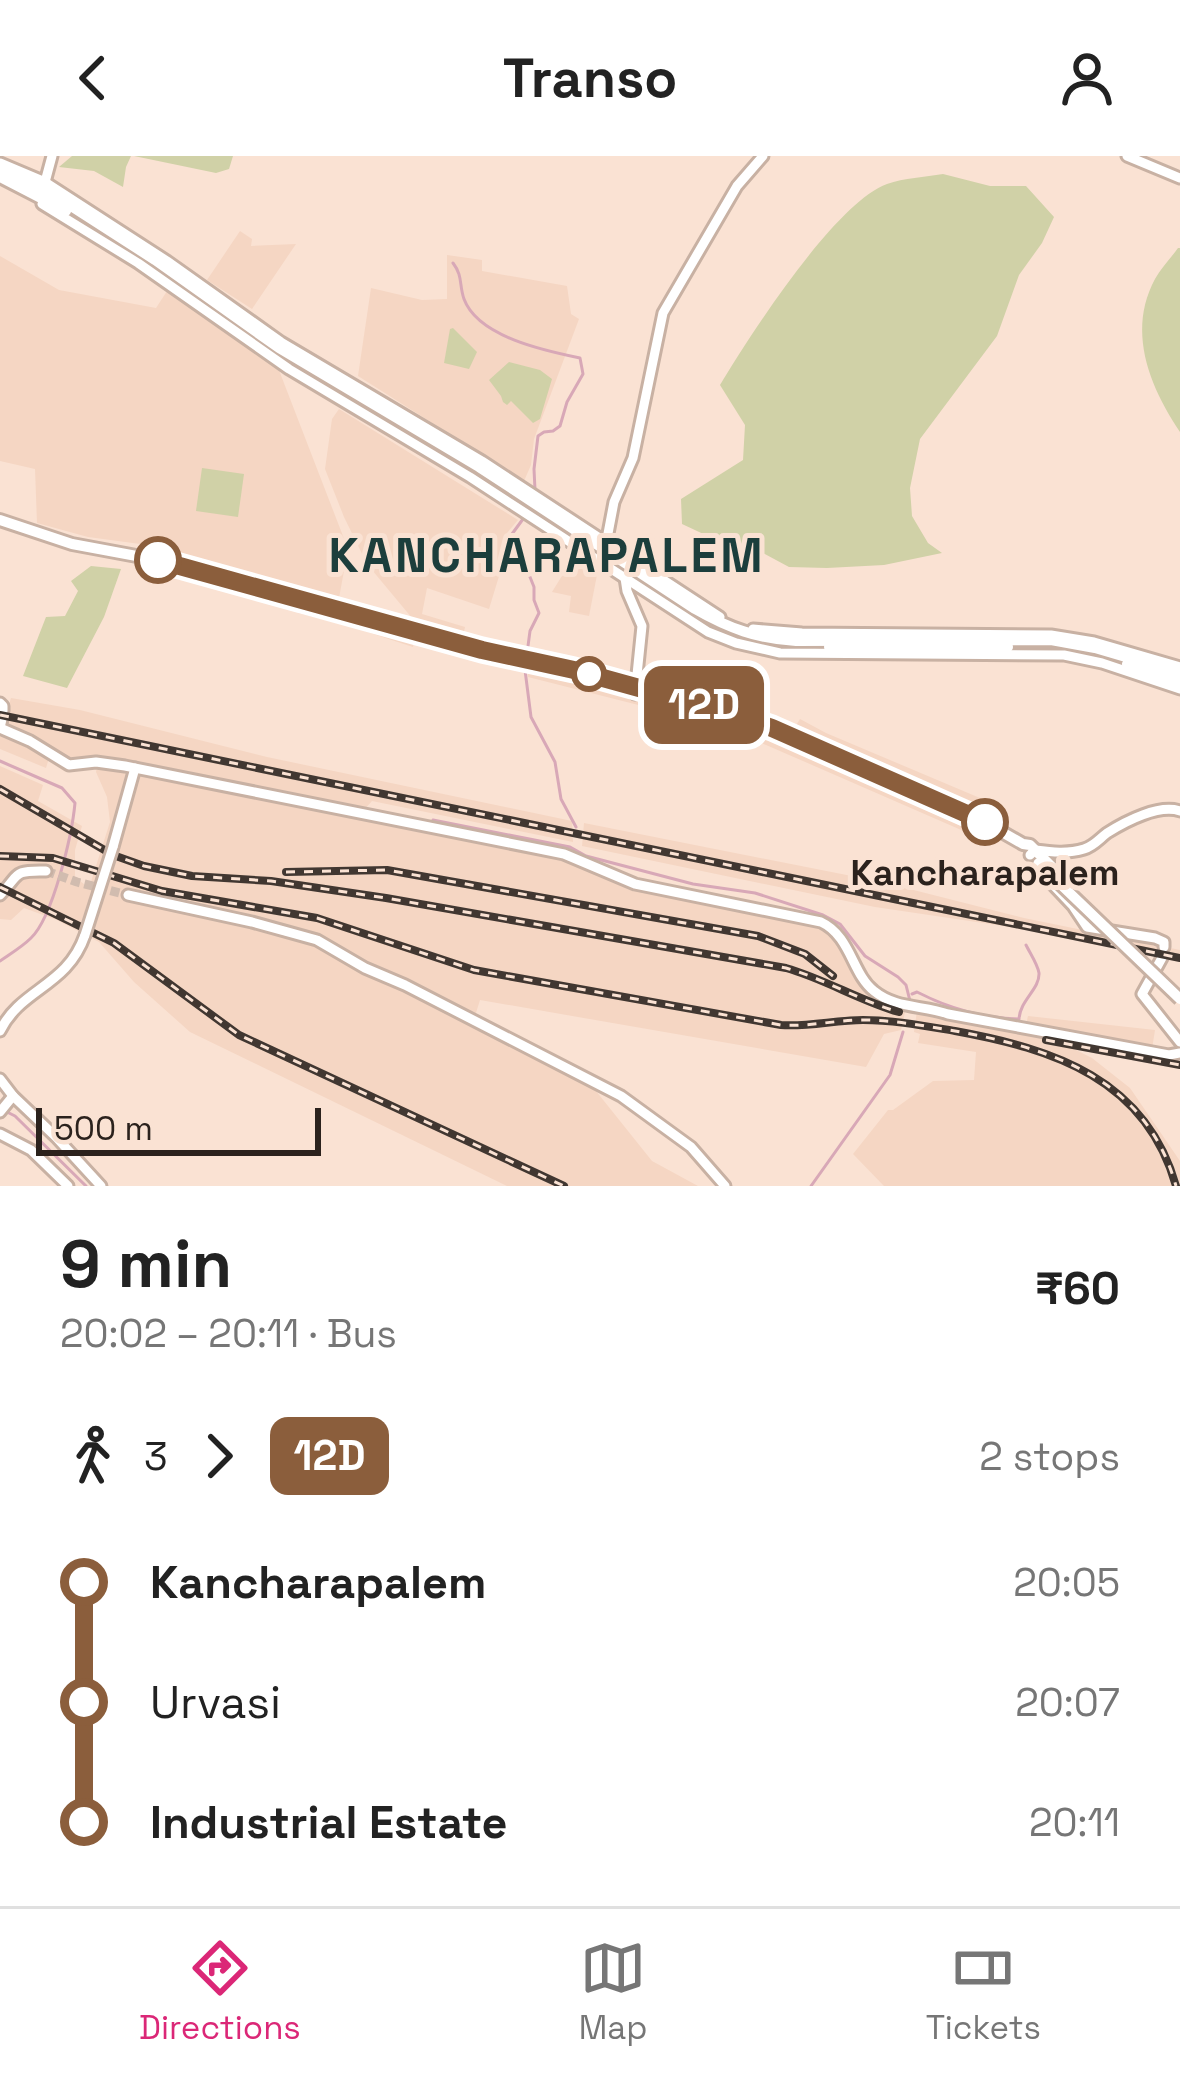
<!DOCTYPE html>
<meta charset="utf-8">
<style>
:root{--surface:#fff;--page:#f2f2f2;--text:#222;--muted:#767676;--line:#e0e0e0;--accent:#db2777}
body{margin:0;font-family:"Space Grotesk",sans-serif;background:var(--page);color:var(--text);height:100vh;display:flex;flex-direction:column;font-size:45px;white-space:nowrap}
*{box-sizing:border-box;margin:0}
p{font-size:39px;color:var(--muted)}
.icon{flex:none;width:66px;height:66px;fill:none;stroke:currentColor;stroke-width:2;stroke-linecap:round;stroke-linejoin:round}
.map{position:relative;height:1030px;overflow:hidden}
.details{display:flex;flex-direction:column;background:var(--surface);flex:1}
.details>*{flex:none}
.badge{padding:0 24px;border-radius:18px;font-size:42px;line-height:78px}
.scale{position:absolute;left:36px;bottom:30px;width:285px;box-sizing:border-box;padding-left:12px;border:6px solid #2b221d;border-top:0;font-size:33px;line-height:42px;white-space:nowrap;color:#2b221d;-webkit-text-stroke:9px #fae2d3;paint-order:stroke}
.map>.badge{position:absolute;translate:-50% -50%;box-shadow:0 0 0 6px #fff}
.legs{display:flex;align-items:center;gap:18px;height:132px;padding:0 60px;font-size:39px}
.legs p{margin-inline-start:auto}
.summary{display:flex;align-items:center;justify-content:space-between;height:204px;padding:0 60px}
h1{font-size:66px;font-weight:700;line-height:90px}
ul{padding:0 60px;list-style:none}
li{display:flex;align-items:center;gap:42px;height:120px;font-size:45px}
li i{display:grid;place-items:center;width:18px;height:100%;margin:0 15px;background:currentColor}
li i::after{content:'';width:30px;height:30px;margin:-15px;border:9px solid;border-radius:50%;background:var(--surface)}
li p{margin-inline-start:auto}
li:first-child i{background:linear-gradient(#0000 50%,currentColor 0)}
li:last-child i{background:linear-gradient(currentColor 50%,#0000 0)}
header{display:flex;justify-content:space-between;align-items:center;height:156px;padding:0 60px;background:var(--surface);font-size:54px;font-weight:700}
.menu{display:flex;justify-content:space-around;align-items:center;height:168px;border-top:3px solid var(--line);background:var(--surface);font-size:33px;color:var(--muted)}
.menu a{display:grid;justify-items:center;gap:6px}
.menu .current{color:var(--accent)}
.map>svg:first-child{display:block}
.built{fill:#f5d6c3}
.green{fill:#d0d1a7}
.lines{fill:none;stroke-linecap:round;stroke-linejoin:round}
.stream{stroke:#d8a8b7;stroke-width:3}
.secondary-tunnel{stroke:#d1bcaf;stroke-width:9;stroke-dasharray:9 4.5;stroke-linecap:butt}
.secondary-casing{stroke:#c8b1a3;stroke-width:15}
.primary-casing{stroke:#c8b1a3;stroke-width:16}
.secondary{stroke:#fff;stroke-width:9}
.primary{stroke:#fff;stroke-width:10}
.rail-casing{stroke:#413731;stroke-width:8}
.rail{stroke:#fae2d3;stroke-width:3;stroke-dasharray:9;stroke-linecap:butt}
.secondary-bridge-casing{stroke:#c8b1a3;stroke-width:15;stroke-linecap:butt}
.primary-bridge-casing{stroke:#c8b1a3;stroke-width:16;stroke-linecap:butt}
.secondary-bridge{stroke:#fff;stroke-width:9}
.primary-bridge{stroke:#fff;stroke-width:10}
.line-1-casing{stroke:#fff;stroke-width:27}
.line-1{stroke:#8b5e3c;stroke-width:18}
.stop-1-dot{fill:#fff;stroke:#8b5e3c;stroke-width:6}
.labels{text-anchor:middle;stroke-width:10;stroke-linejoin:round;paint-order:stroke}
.stop-label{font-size:36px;font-weight:bold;fill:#2b221d;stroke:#fae2d3}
.district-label{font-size:48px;font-weight:bold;letter-spacing:3px;fill:#1c3e3c;stroke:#fae2d3}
</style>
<header><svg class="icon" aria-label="back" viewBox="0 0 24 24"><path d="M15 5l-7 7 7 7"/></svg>Transo<svg class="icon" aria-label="person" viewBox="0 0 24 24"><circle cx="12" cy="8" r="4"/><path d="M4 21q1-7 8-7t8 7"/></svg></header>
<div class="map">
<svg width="1180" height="1030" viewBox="0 0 1180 1030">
<rect width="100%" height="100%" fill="#fae2d3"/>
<!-- built -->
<g class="built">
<polygon points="240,75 252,83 251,90 296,88 252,153 207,124"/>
<polygon points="447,99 482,104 482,115 567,130 571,158 579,163 534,283 531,309 524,325 358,220 371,132 422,144 447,143"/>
<polygon points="0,100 59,134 156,152 169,132 277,209 348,393 339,442 155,390 88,381 37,367 35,313 0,305"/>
<polygon points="339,253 518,364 507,377 507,394 489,453 427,432 422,458 465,471 463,480 412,462 367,408 344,361 325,313 332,263"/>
<polygon points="573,407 597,419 589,460 569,456 571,440 552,436 565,415 571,415"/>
<polygon points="300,452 414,484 413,491 355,472 298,457"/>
<polygon points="528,513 744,572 992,684 991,687 725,571 528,521"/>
<polygon points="11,542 80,554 267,601 572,665 573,686 372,645 363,655 268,633 101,602 71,608 28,579 6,569 6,563 0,562 0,554 7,555"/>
<polygon points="800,563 826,577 1006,653 1003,664 815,581 795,571"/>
<polygon points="0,576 22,584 49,602 46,612 0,593"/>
<polygon points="0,610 43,629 38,645 82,670 75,694 75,721 89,732 110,666 107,641 96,616 97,611 118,612 559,701 632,731 822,770 831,776 857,821 865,831 906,852 901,874 884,878 866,911 480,844 475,860 360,806 316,779 260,764 312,784 412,833 592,930 652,1005 698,1030 507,1030 190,876 134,826 99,786 57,764 24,752 11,764 0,763"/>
<polygon points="584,667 882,726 1024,762 1180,794 1180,804 1017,772 875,751 582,690"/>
<polygon points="917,855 1026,869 1028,860 1155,874 1150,906 1072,892 1092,902 1130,932 1180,1005 1180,1030 884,1030 853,998 888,954 893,954 933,925 974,924 976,896 918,887 920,878 914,876"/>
</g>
<!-- green -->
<g class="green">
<polygon points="72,0 131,0 126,11 123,31 94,15 59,11"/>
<polygon points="134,0 233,0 229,13 216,17"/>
<path d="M943 18 990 30H1026L1054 61 1042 87 1019 119 997 180 920 283 910 332 912 360 928 387 942 397 884 409 827 412 789 411 752 391 712 382 682 368 681 343 743 304 745 269 720 229C750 179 835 47 887 28 904 22 925 21 943 18Z"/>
<path d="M1178 92H1180V276C1149 230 1127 175 1155 123 1161 112 1171 102 1178 92Z"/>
<polygon points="453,172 477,196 469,213 444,207 450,173"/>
<polygon points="509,206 540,214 552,223 540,263 533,267 511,245 507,249 503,246 501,240 489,224"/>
<polygon points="202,312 244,318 238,361 196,355"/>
<polygon points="91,410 121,413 104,461 67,532 23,520 46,461 65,460 78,435 71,425"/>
</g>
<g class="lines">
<!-- stream -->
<g class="stream">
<path d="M453 107C463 120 459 129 464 143 478 181 546 195 580 202L583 218 567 246 560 270 553 275 544 276 538 280 534 313 535 334"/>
<polyline points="523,363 512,378 519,405 528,416 534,431 534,444 539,457 530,475 528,490"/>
<polyline points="525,514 531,561 555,606 561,643 576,671"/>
<path d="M0 605 62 632 75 647C72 679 53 761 31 782 22 791 10 798 0 805"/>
<polyline points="433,664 570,691 586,700 693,728 755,737 823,759 840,768 865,800 898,821 906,829 910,845"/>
<path d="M912 838 917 836C950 853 982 862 1019 863 1020 844 1040 833 1039 817 1038 809 1030 797 1026 789"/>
<polyline points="5,955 15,960 86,1030"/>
<polyline points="811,1030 890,919 903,876"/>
</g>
<!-- secondary-tunnel -->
<polyline class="secondary-tunnel" points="46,715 77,726 128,739"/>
<!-- secondary casing -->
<g class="secondary-casing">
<g id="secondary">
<polyline points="1127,0 1180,22"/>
<polyline points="0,7 45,26 167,105 281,186 482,305 720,461"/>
<polyline points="45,26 52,0"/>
<polyline points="42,48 138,107 289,213 470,321 708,476 736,487 780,497 1064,499 1102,507 1180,533"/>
<polyline points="606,388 614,346 633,302 663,157 737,30 763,0"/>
<polyline points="625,422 627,435 642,470 635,538"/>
<polyline points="753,473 802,477 1051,479 1094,486 1180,511"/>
<polyline points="0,547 3,550 3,555"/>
<path d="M2 563 0 572 30 585 69 609 96 606 125 610 564 698 635 728 821 766C851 780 852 818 874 835 896 853 923 849 948 858L1169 899 1180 897"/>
<polyline points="113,691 135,612"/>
<path d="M1030 699 1035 694C1051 696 1068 698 1084 693 1094 690 1099 683 1107 677 1126 665 1159 648 1180 655"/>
<polyline points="1038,707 1037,712 1073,750 1087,771 1155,782 1164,786 1164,791"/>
<path d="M0 739C20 719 11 714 46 715"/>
<polyline points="128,739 252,766 317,784 365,812 405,829 621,940 691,991 725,1030"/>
<polyline points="1163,800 1142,838 1180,886"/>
<path d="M0 875C21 832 67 831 85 779"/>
<polyline points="0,923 13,940 56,981 101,1030"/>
<polyline points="0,956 13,940"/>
<polyline points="0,978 31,994 68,1030"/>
</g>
</g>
<!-- primary casing -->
<g class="primary-casing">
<g id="primary">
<path d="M0 13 54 39 155 104 279 192 479 311 695 453C728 472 758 483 796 485L1051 484 1095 492 1180 517"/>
<polyline points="0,21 66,55"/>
<polyline points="0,364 72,388 158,404 482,494 574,514 726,556 772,572 981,664 1023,688 1030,689 1058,717"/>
<polyline points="829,491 1008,491"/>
<polyline points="1127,508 1180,526"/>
</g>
</g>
<!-- secondary -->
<use href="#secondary" class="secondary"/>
<!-- primary -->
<use href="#primary" class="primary"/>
<!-- rail casing -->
<g class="rail-casing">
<g id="rail">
<polyline points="0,559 1180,802"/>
<path d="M0 633 113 699 144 710 192 720 271 725 386 742 786 812C825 823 860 845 899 856"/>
<path d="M0 700 53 702 162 735 317 762 474 814 781 869C809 871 835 864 863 864 894 864 925 870 955 875 1054 893 1146 923 1176 1030"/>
<polyline points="286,716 387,714 758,780 805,798 833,820"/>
<polyline points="0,731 114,787 239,879 564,1030"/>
<polyline points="1046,884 1180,909"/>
</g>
</g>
<!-- rail -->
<use href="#rail" class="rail"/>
<!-- secondary-bridge casing -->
<g class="secondary-bridge-casing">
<polyline id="secondary-bridge" points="85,779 113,691"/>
</g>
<!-- primary-bridge casing -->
<g class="primary-bridge-casing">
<polyline id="primary-bridge" points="1054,722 1180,843"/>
</g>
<!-- secondary-bridge -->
<use href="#secondary-bridge" class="secondary-bridge"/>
<!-- primary-bridge -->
<use href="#primary-bridge" class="primary-bridge"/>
</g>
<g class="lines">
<!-- line-1 casing -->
<g class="line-1-casing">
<polyline id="line-1" points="158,404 482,494 574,514 726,556 772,572 985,666"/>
</g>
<!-- line-1 -->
<use href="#line-1" class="line-1"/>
</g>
<!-- markers -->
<g class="stop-1-dot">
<circle cx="158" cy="404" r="21"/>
<circle cx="589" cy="518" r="15"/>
<circle cx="985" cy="666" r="21"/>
</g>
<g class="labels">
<!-- stop labels -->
<g class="stop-label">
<text x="985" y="729">Kancharapalem</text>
</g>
<!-- district labels -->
<g class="district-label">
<text x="547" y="416">KANCHARAPALEM</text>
</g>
</g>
</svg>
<div class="scale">500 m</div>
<b class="badge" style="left:704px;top:549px;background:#8b5e3c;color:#fff">12D</b>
</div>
<section class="details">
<div class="summary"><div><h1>9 min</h1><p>20:02 – 20:11 · Bus</p></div><b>₹60</b></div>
<div class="legs"><svg class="icon" aria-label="walk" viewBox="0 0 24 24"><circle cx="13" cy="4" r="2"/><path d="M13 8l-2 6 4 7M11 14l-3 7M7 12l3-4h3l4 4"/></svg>3<svg class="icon" aria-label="forward" viewBox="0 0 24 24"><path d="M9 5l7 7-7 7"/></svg><b class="badge" style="background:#8b5e3c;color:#fff">12D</b><p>2 stops</p></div>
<ul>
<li><i style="color:#8b5e3c"></i><b>Kancharapalem</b><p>20:05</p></li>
<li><i style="color:#8b5e3c"></i><span>Urvasi</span><p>20:07</p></li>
<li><i style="color:#8b5e3c"></i><b>Industrial Estate</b><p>20:11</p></li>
</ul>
</section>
<nav class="menu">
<a class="current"><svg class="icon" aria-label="directions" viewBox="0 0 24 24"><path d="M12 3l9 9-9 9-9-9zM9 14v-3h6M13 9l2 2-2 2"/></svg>Directions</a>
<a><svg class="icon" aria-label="map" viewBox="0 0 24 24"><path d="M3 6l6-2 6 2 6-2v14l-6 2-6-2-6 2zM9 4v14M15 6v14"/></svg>Map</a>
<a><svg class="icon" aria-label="tickets" viewBox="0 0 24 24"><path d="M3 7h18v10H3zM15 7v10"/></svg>Tickets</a>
</nav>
